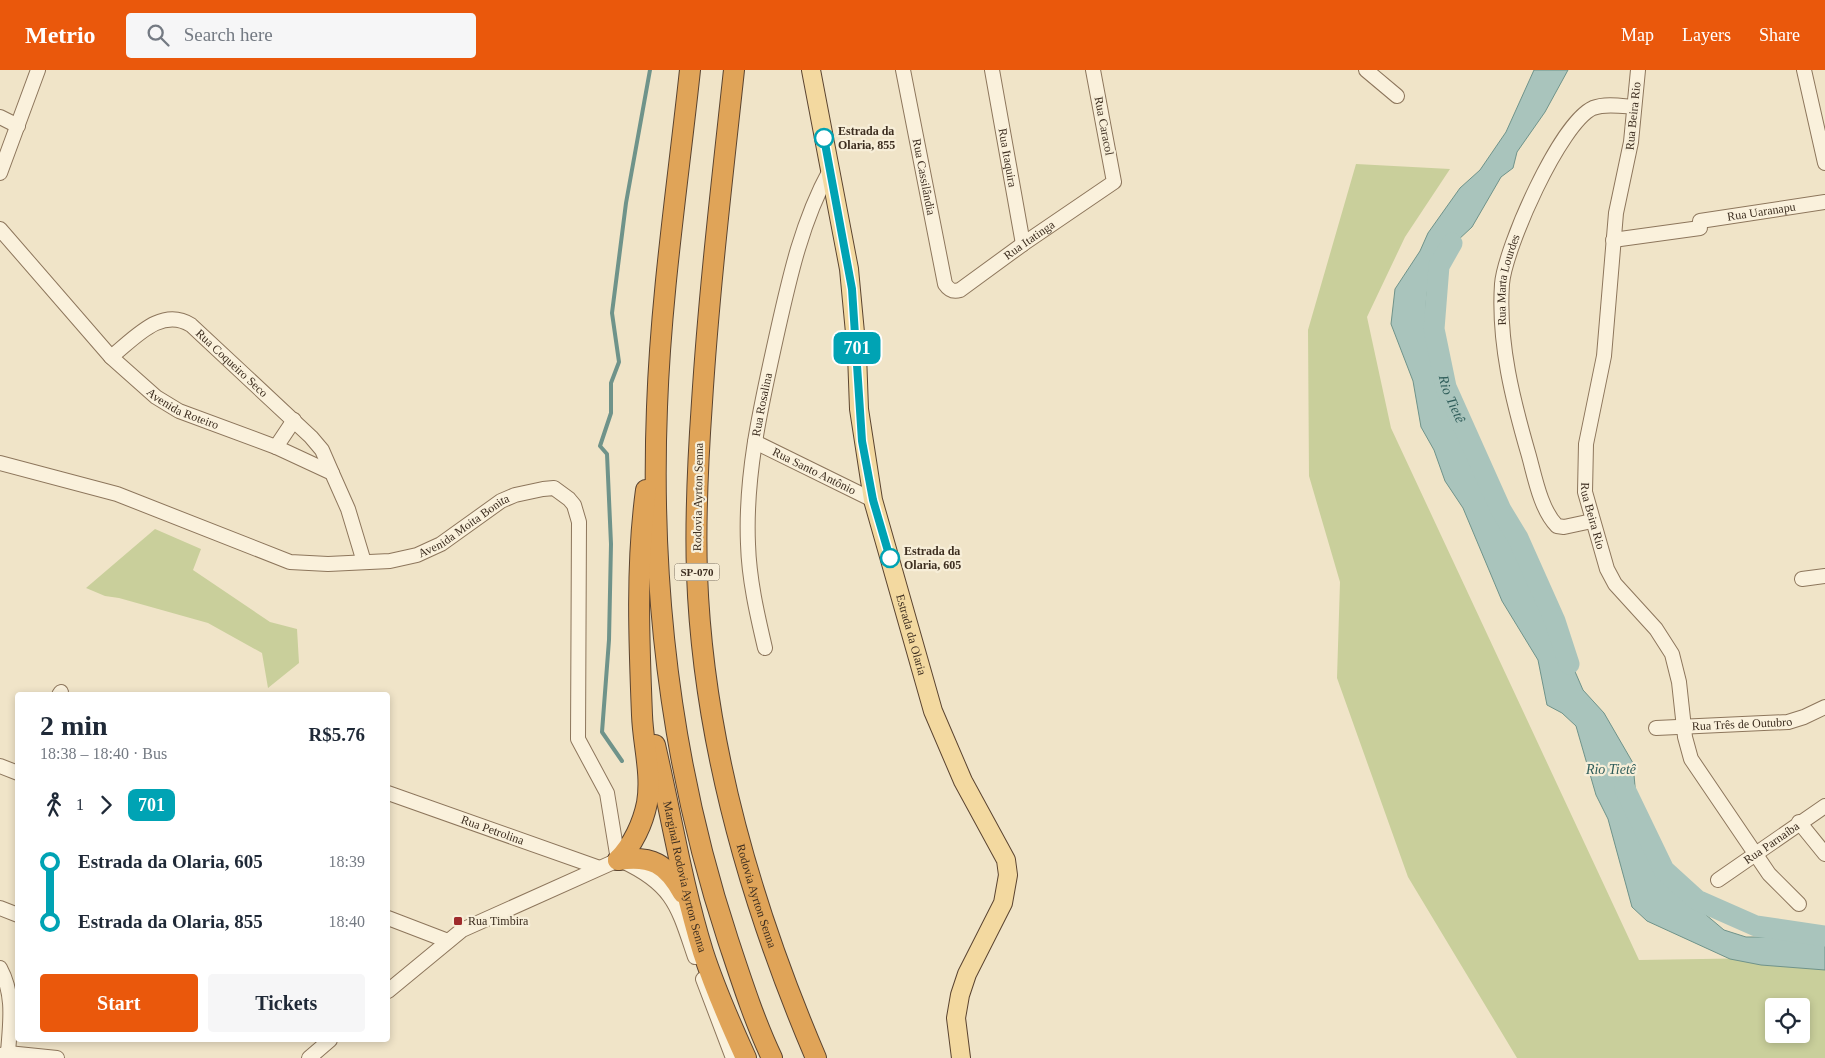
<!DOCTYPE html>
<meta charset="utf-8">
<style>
:root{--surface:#fff;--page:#f6f6f7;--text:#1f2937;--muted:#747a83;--accent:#ea580c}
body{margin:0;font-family:Georgia,serif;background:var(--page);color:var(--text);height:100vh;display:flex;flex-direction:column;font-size:19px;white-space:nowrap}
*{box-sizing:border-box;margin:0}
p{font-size:16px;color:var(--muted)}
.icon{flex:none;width:28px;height:28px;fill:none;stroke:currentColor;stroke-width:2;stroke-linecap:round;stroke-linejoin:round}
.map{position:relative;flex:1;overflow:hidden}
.drawer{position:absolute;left:15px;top:622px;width:375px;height:350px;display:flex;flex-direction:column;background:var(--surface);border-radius:5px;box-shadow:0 2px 8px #0003}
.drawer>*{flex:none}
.badge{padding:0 10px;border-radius:8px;font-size:18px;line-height:32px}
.buttons{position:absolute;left:1765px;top:928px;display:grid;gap:10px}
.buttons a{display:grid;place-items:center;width:45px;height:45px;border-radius:5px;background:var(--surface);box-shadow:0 2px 8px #0003;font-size:25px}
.map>.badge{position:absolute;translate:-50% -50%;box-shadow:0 0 0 2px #fff}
.legs{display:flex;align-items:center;gap:8px;height:55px;padding:0 25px;font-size:16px}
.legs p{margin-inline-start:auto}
.overview{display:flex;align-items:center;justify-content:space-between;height:85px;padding:0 25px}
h1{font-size:28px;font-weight:700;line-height:38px}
.button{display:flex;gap:10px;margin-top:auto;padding:10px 25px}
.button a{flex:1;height:58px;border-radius:5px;background:var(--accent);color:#fff;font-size:20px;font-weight:700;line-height:58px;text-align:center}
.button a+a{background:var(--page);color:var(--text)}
ul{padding:0 25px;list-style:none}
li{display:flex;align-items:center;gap:18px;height:60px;font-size:19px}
li i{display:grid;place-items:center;width:8px;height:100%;margin:0 6px;background:currentColor}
li i::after{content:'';width:12px;height:12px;margin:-6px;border:4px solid;border-radius:50%;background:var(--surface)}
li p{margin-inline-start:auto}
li:first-child i{background:linear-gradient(#0000 50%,currentColor 0)}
li:last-child i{background:linear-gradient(currentColor 50%,#0000 0)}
header{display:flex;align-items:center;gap:30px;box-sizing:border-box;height:70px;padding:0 25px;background:var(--accent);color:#fff}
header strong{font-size:24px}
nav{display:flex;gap:28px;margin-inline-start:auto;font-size:18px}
.search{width:350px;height:45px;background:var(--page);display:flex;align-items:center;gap:12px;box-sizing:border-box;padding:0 18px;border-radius:5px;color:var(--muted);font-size:19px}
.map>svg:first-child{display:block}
.green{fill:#c9cf9b;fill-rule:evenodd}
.water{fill:#a9c4bc;stroke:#6f938a}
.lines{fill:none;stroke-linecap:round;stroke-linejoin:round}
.stream{stroke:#6f938a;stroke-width:4}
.river{stroke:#a9c4bc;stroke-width:21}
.minor-casing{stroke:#8d765c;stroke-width:16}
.major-casing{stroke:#5b4430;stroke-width:20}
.highway-casing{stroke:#5b4430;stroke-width:22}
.minor{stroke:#faf1dc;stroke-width:14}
.major{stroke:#f3d9a0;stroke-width:18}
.highway{stroke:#e0a458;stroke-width:20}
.line-1-casing{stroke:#fff;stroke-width:11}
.line-1{stroke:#00a3b4;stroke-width:8}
.stop-1-dot{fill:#fff;stroke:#00a3b4;stroke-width:2.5}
.poi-dot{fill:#9e2a2b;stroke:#f7eed8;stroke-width:2}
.labels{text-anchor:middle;stroke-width:4.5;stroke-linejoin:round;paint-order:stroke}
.shield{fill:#f7eed8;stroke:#756857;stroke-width:1}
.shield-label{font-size:11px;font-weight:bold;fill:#3d2e20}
.street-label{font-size:12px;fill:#3d2e20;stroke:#f7eed8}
.stop-label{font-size:12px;font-weight:bold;fill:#3d2e20;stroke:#f7eed8;text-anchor:start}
.poi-label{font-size:12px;fill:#3d2e20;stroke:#f7eed8;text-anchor:start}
.water-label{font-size:14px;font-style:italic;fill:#2f5d5a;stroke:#f7eed8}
</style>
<header>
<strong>Metrio</strong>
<div class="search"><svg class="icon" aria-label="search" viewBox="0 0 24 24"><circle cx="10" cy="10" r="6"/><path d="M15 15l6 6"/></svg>Search here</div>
<nav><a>Map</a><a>Layers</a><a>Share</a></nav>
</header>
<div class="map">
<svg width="1825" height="988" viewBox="0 0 1825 988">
<rect width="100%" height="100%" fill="#f0e4c8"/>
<!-- green -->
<g class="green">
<path d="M1356 94 1450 99 1405 167 1367 247 1391 358 1639 890 1825 887V988H1517L1408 807 1337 608 1340 512 1309 406 1308 260ZM1774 936H1801V964H1774Z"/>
<polygon points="155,459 201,479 193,500 270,552 297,559 299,593 268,618 262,583 208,553 119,528 105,526 86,518"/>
</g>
<!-- water -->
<path class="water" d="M1534 0H1568L1545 42 1517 82 1513 98 1501 107 1472 157 1457 171 1442 197 1431 205C1425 227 1422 253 1439 272V315L1454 326 1471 358 1466 381 1554 553 1583 620 1604 643 1633 693 1638 751 1667 812 1724 860 1746 867H1825V900L1761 895 1730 889 1647 851 1632 837 1608 749 1596 725 1576 656 1562 643 1547 635 1538 590 1502 531 1463 438 1445 411 1434 380 1421 357 1413 311 1391 254 1395 219 1420 181 1428 163 1460 118 1480 100 1506 62Z"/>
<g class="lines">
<!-- stream -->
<polyline class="stream" points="622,691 602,662 609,570 611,474 607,384 600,376 611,343 611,313 619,292 612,243 626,133 650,0"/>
<!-- river -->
<g class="river">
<path id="s1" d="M1452 173 1439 196 1434 259 1446 317 1501 440 1518 468 1555 551 1569 594"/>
<polyline points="1625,719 1664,800 1697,830 1756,856 1825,866"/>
</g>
<!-- minor casing -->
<g class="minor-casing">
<g id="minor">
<path id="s2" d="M903 0 945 214C949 220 953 222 960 220L1023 174 1114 112 1093 0"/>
<path id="s3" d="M992 0 1023 174"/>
<polyline points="1366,0 1397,26"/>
<path id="s4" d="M1638 0 1631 72 1616 143 1604 286 1586 374 1585 422 1607 499 1615 514 1656 559 1672 584 1679 612 1685 667 1691 689 1769 804 1799 834"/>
<polyline points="1804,0 1825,93"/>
<polyline points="0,47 18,56"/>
<polyline points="0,103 38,0"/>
<path id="s5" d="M1700 151 1825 132"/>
<path id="s6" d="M0 159 111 287 156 327 179 341 276 377 332 403 348 439 364 492"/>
<polyline points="1613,170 1700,158"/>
<path id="s7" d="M111 287C134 269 161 236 191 255L311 367 322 380 332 403"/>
<path id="s8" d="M755 372 873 430"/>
<polyline points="276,377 294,350"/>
<path id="s9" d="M0 393 117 424 290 492 328 494 390 491 417 485 441 474 501 431 515 425 543 419 554 418 569 429 574 435 579 452 578 669 607 723 618 790"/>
<path id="s10" d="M1592 451 1564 457 1557 456C1541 440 1535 408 1529 386 1513 331 1498 273 1502 214 1505 178 1560 53 1593 38 1605 33 1622 36 1634 37"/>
<polyline points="1802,509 1825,506"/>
<path id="s11" d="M765 578C757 544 749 509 748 474 745 404 761 336 776 268 789 210 801 153 830 100"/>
<polyline points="59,625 61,622"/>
<path id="s12" d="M1656 658 1788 652 1804 647 1825 637"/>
<polyline points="0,696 18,703"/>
<path id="s13" d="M388 723 597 797"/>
<polyline points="1799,752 1825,784"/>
<path d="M622 791C674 815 678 837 695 887"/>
<path id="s14" d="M1718 810 1825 736"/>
<polyline points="0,838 18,845"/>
<polyline points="388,848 448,871"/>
<path d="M0 898C15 926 10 953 8 983"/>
<polyline points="703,909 733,988"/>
<polyline points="388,921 462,860 618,790"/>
<polyline points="1,985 8,983 57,988"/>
<polyline points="309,988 330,970"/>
</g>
</g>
<!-- major casing -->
<g class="major-casing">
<g id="major">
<path id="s15" d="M811 0 849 199 857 284 859 339 873 430 933 641 963 711 1006 790 1008 805 1003 833 967 904 960 925 956 948 961 988"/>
</g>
</g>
<!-- highway casing -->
<g class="highway-casing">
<g id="highway">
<path d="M690 0C678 112 661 224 657 337 650 518 671 697 728 870 741 909 754 950 772 988"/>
<path id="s16" d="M734 0C722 111 709 221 702 332 698 389 695 447 697 504 703 671 751 836 816 988"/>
<path id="s17" d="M655 675C671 744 682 814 703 882 715 919 730 953 746 988"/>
<path d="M618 790C633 775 643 753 647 733 652 704 643 674 642 645 639 571 636 494 646 420"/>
<path d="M618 790C652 785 667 794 683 823"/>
</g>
</g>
<!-- minor -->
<use href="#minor" class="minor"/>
<!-- major -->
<use href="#major" class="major"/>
<!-- highway -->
<use href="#highway" class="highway"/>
</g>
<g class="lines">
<!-- line-1 casing -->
<g class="line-1-casing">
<polyline id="line-1" points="824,68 852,219 862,371 873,430 890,488"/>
</g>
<!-- line-1 -->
<use href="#line-1" class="line-1"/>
</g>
<!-- markers -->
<g class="stop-1-dot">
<circle cx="824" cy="68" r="9"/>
<circle cx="890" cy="488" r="9"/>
</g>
<rect class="poi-dot" x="453" y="846" width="10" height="10" rx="2.5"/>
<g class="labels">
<!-- shield labels -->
<rect class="shield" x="674.5" y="493.5" width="45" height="17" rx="4"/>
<g class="shield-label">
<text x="697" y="506">SP-070</text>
</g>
<!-- street labels -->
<g class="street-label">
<text transform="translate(1633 46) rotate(-84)" y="4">Rua Beira Rio</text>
<text transform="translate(1104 56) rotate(79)" y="4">Rua Caracol</text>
<text dy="4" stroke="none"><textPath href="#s3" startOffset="89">Rua Itaquira</textPath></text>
<text dy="4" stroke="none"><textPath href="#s2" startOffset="109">Rua Cassilândia</textPath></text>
<text dy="4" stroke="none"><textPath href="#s5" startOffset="62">Rua Uaranapu</textPath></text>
<text dy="4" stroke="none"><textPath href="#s2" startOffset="321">Rua Itatinga</textPath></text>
<text dy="4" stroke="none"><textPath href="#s10" startOffset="292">Rua Marta Lourdes</textPath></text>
<text dy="4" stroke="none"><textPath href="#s7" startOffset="149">Rua Coqueiro Seco</textPath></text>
<text dy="4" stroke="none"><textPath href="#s11" startOffset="246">Rua Rosalina</textPath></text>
<text dy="4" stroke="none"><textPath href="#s6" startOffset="259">Avenida Roteiro</textPath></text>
<text dy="4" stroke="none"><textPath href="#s8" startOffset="66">Rua Santo Antônio</textPath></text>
<text transform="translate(698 427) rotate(-89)" y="4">Rodovia Ayrton Senna</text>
<text dy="4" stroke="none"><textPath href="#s4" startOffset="451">Rua Beira Rio</textPath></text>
<text dy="4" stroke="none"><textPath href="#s9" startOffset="490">Avenida Moita Bonita</textPath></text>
<text dy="4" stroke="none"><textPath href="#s15" startOffset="575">Estrada da Olaria</textPath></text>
<text dy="4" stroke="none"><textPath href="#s12" startOffset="86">Rua Três de Outubro</textPath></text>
<text dy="4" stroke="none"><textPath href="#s13" startOffset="111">Rua Petrolina</textPath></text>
<text dy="4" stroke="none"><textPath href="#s14" startOffset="65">Rua Parnaíba</textPath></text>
<text dy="4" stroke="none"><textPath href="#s17" startOffset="135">Marginal Rodovia Ayrton Senna</textPath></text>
<text dy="4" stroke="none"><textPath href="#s16" startOffset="834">Rodovia Ayrton Senna</textPath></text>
</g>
<!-- stop labels -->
<g class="stop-label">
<text x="838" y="65">Estrada da<tspan x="838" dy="14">Olaria, 855</tspan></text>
<text x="904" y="485">Estrada da<tspan x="904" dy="14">Olaria, 605</tspan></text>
</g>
<!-- poi labels -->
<g class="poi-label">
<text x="468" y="855">Rua Timbira</text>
</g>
<!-- water labels -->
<g class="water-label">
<text dy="5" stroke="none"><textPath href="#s1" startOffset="162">Rio Tietê</textPath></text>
<text x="1611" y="704">Rio Tietê</text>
</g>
</g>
</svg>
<div class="buttons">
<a><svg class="icon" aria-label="locate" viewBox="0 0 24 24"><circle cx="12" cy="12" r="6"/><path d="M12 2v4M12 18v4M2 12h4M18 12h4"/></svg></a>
</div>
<b class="badge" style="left:857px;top:278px;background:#00a3b4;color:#fff">701</b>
<section class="drawer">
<div class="overview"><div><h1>2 min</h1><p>18:38 – 18:40 · Bus</p></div><b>R$5.76</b></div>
<div class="legs"><svg class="icon" aria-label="walk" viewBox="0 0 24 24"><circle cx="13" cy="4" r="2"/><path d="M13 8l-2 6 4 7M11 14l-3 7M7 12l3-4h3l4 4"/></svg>1<svg class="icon" aria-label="forward" viewBox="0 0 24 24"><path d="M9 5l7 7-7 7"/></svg><b class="badge" style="background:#00a3b4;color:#fff">701</b></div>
<ul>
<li><i style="color:#00a3b4"></i><b>Estrada da Olaria, 605</b><p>18:39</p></li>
<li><i style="color:#00a3b4"></i><b>Estrada da Olaria, 855</b><p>18:40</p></li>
</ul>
<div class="button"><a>Start</a><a>Tickets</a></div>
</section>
</div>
